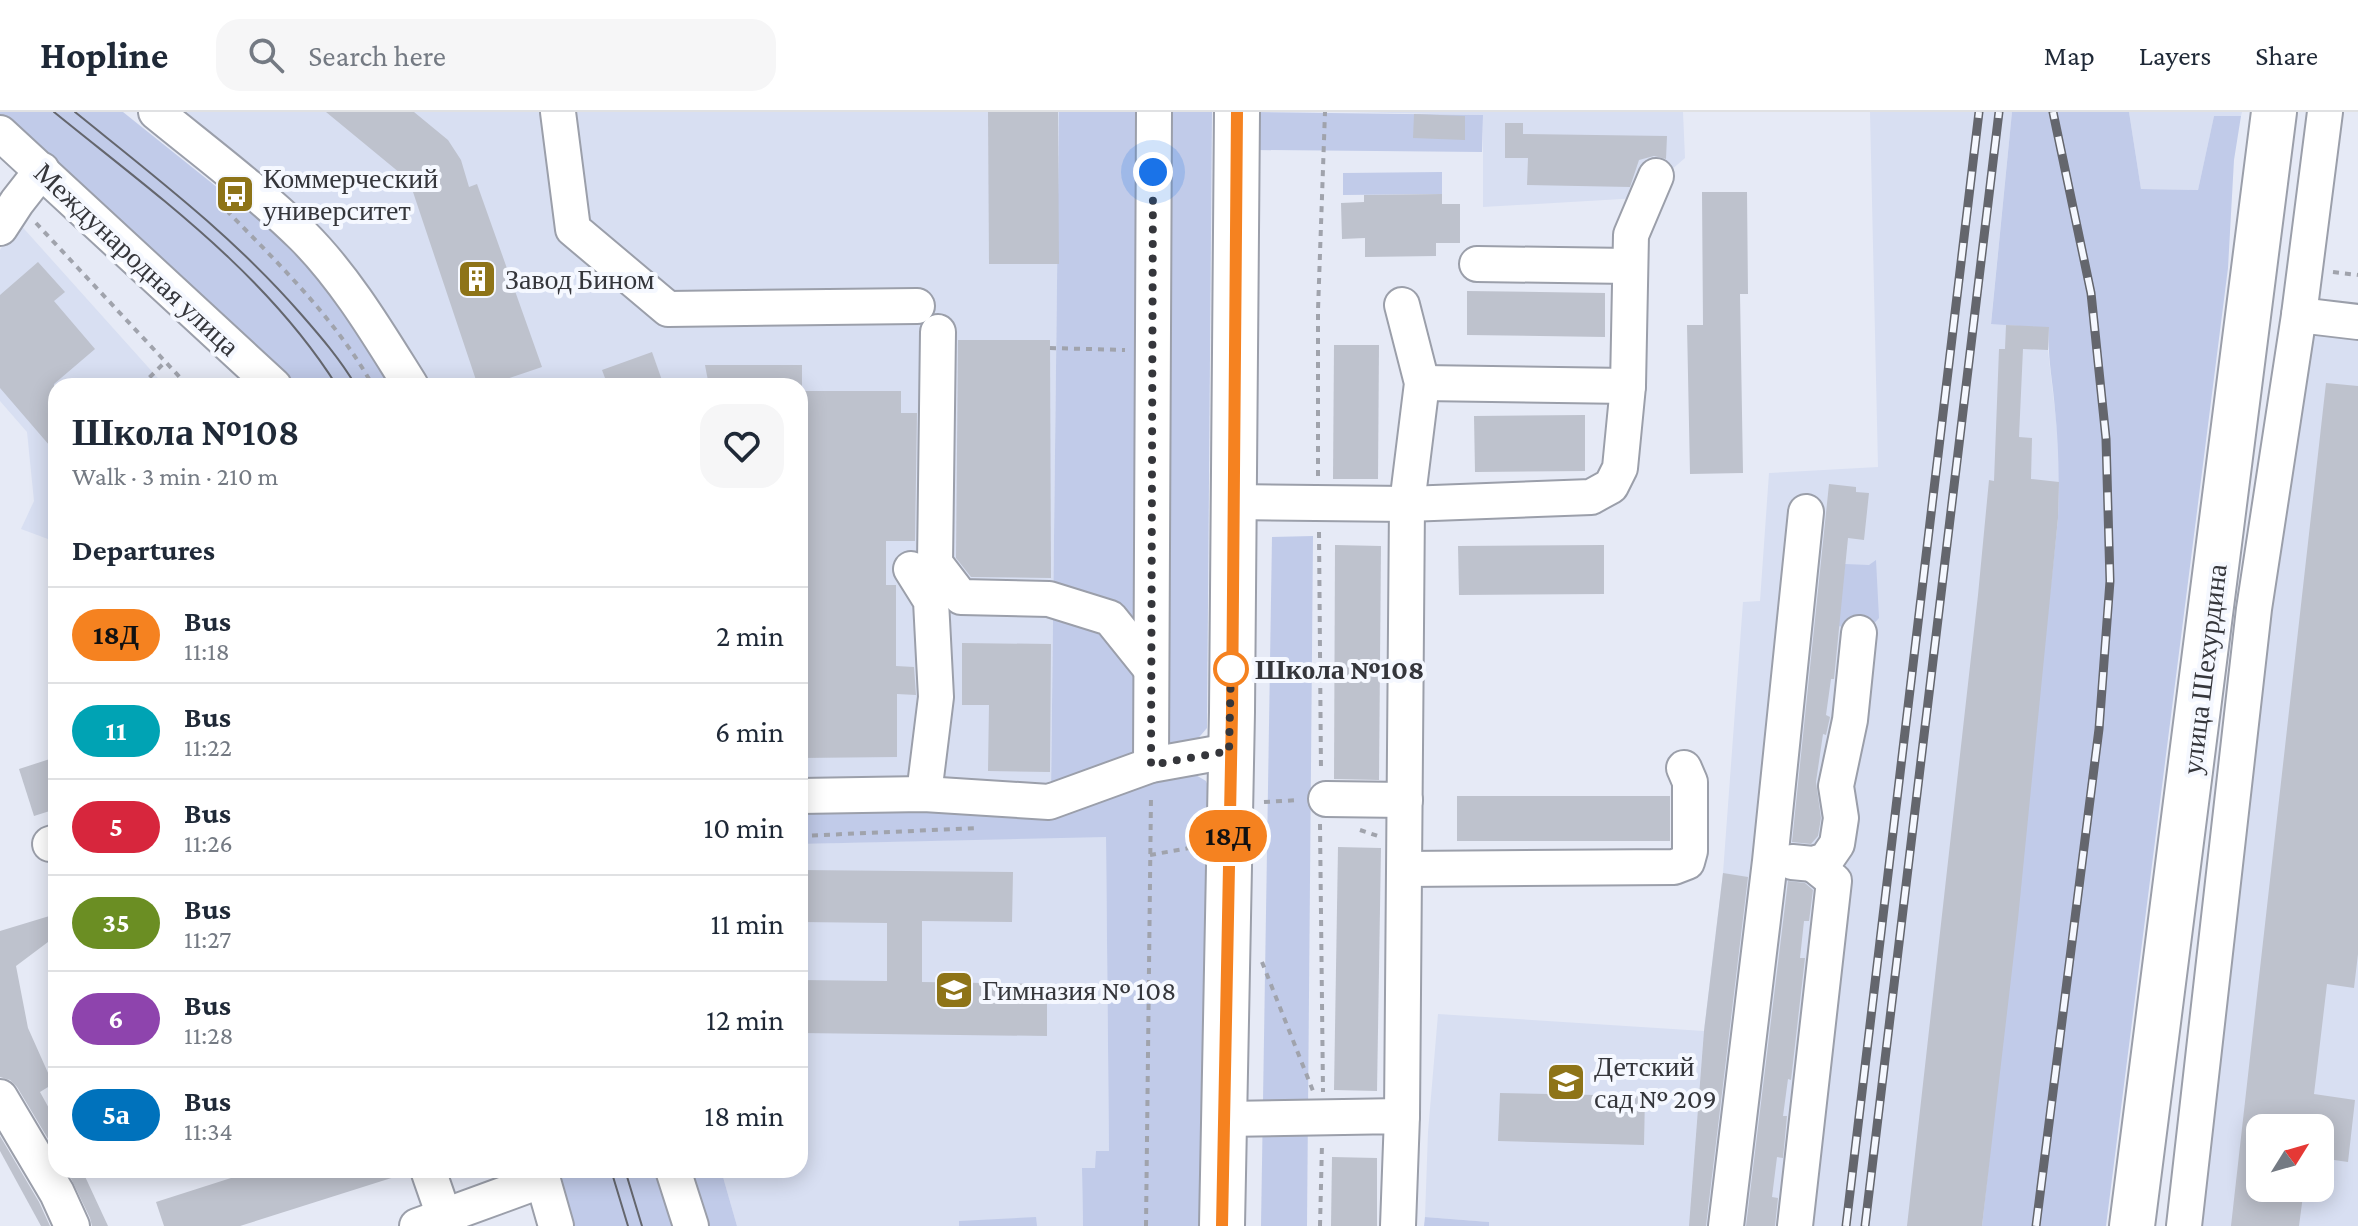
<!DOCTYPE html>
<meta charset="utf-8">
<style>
:root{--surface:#fff;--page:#f6f6f7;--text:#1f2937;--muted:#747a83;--line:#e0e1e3}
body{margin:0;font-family:"Crimson Pro",serif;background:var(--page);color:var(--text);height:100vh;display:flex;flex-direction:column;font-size:30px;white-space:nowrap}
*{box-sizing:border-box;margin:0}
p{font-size:26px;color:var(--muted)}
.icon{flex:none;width:44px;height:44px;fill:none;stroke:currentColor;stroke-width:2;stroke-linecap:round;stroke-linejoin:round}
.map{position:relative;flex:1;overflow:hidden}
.side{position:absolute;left:48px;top:266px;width:760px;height:800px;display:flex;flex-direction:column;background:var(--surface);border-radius:24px;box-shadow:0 4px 20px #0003}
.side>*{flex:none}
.badge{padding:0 16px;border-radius:26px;font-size:28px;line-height:52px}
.needle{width:52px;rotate:53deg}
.fabs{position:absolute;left:2246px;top:1002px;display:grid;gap:16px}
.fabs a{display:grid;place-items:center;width:88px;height:88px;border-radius:16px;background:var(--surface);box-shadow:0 4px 20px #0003;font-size:40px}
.you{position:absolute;width:40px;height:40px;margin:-20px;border:6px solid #fff;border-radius:50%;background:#1a73e8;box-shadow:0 0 0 12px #1a73e833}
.map>.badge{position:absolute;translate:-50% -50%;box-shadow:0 0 0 4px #fff}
h2{padding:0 24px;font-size:30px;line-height:72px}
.round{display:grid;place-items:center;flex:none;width:84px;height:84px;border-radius:24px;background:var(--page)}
.head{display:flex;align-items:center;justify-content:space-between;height:136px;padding:0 24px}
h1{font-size:38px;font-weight:600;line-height:60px}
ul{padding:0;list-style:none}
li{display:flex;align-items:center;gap:24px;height:96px;padding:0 24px;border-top:2px solid var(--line)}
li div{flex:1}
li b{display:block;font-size:30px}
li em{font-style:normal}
li .badge{min-width:88px;font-weight:700;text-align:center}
header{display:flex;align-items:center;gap:48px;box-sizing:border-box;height:112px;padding:0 40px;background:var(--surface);border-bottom:2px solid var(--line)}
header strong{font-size:38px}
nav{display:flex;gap:44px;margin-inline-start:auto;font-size:28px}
.search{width:560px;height:72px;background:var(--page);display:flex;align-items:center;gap:20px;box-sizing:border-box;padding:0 28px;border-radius:24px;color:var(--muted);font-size:30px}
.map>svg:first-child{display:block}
.built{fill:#d8dff2;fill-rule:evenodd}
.green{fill:#c1cbe9}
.building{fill:#bec2cd}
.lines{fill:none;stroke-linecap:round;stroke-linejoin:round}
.minor-casing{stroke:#9b9faa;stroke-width:38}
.major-casing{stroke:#9b9faa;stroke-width:48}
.path{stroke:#a0a3ac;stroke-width:4;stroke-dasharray:6 6;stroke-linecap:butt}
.minor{stroke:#fff;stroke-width:34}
.major{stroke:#fff;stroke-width:44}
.tram{stroke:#64666d;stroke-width:2}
.rail-casing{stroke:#64666d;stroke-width:9}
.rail{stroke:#f5f8ff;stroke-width:6;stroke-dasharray:18;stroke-linecap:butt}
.line-casing{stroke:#fff;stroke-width:18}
.line{stroke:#f58220;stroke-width:12}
.walk{stroke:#35363b;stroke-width:8;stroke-dasharray:0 14.4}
.stop-dot{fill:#fff;stroke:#f58220;stroke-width:4}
.labels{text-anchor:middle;stroke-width:8;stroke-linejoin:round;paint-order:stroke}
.poi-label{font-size:28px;fill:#35363b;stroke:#f5f8ff;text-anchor:start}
.street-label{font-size:28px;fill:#35363b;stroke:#f5f8ff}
.stop-label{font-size:28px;font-weight:bold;fill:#35363b;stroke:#f5f8ff;text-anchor:start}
</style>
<header>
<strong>Hopline</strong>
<div class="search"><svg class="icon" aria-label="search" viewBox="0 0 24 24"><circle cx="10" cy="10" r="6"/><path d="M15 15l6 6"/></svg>Search here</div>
<nav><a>Map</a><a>Layers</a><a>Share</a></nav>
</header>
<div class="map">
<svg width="2358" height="1114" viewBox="0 0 2358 1114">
<rect width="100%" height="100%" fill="#e6eaf6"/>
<!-- built -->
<g class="built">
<polygon points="176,0 1059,0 1051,680 800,677 800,274 425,274"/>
<polygon points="1349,0 1683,0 1685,46 1639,86 1483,95 1483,3"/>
<polygon points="1870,0 2012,0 1991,211 2049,215 2048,238 2059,334 2058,406 1982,1114 1489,1114 1489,1110 1425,1105 1428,1020 1438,902 1704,919 1723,761 1743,490 1760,489 1769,361 1878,355"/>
<polygon points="2129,0 2242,0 2241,4 2214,4 2198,78 2141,77"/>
<polygon points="17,109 165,274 56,274 56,430 21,417 34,389 27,320 0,289 0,138"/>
<path d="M2305 219 2358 220V1114H2194ZM2260 1016H2320V1076H2260Z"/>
<polygon points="1106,724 1109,1039 1095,1056 1082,1056 1083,1114 737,1114 721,1058 800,1058 800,732"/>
</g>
<!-- green -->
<g class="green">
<polygon points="0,0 123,0 228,84 246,87 268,108 346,198 398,274 292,274 0,5"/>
<polygon points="1059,0 1212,0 1207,616 1188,638 1051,680"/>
<polygon points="1258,0 1483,3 1482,40 1257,38"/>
<path d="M2012 0H2129L2141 77 2198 78 2214 4H2241L2234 48 2228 156 2106 1114H1982L2058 406C2059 369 2059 334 2055 298 2053 270 2047 244 2049 216L1991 212Z"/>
<polygon points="1442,60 1442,82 1343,83 1343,61"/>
<polygon points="1313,424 1307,1114 1261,1114 1272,425"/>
<polygon points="1876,448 1879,506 1867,519 1838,514 1845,452 1869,453"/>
<polygon points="1189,659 1206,669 1210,679 1202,1114 1083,1114 1082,1056 1095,1056 1096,1039 1109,1039 1106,725 800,732 800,690 923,689"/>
<polygon points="552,1058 665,1058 682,1114 567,1114"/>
<polygon points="683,1058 721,1058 737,1114 701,1114"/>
<polygon points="1036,1105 1037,1114 959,1114 959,1109"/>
<polygon points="1425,1105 1489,1110 1489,1114 1424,1114"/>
</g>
<!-- building -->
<g class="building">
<polygon points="326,0 414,0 448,28 461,48 469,75 477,72 542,255 486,274 478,274 413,80 400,61"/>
<polygon points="988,0 1058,0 1059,152 989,152"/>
<polygon points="1414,2 1465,4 1465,28 1413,26"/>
<polygon points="1505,11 1523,11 1523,22 1667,24 1666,47 1654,44 1639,48 1630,75 1527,73 1528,46 1505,46"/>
<polygon points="1702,80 1747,80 1748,182 1740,182 1743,361 1690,362 1687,213 1703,213"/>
<polygon points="1442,82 1442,92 1460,92 1460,131 1436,131 1436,144 1365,145 1365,126 1342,127 1341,91 1364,90 1364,83"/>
<polygon points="38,150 65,180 54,189 95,237 54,272 56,341 0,276 0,183"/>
<polygon points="1467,179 1605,181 1605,225 1467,223"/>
<polygon points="2006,213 2049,215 2048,238 2023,237 2019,325 2032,326 2031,367 2059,370 2058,406 2018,807 1982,1114 1907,1114 1978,483 1989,368 1994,369 1999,237 2005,237"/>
<polygon points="958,228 1050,228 1051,466 971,465 956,446"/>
<polygon points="1334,233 1379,233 1378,367 1333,367"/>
<polygon points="652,240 664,274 608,274 602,258"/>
<polygon points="705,253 802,253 802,274 709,274"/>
<polygon points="2326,271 2358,274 2358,842 2354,876 2327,872 2314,982 2355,988 2348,1050 2320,1046 2320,1016 2260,1016 2260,1076 2304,1076 2299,1114 2231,1114"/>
<polygon points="800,279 901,279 901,301 917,301 915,429 886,429 886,473 896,473 896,554 914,555 916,583 897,582 897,645 800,646"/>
<polygon points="1585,303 1585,359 1475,360 1474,304"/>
<polygon points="1829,372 1856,375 1856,380 1869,381 1864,428 1848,426 1834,567 1831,567 1826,603 1830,605 1826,623 1823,622 1816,670 1821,706 1818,724 1811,732 1792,730"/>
<polygon points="1335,433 1381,434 1379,668 1334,667"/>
<polygon points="1604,433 1604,482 1459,483 1458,434"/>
<polygon points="962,531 1051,532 1050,660 988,659 989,593 962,593"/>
<polygon points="56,645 56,697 34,704 19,657"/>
<rect x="1457" y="684" width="213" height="45"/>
<polygon points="1338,735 1381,736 1377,979 1334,978"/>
<polygon points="800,758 1013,760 1012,810 922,809 922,870 1047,872 1047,924 800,921 800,868 887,869 887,811 800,810"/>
<polygon points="1723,761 1748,765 1706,1114 1689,1114 1704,919"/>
<polygon points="1788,769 1805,771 1813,778 1809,809 1804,809 1800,846 1805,846 1791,968 1788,967 1783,1004 1787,1004 1783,1046 1777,1045 1772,1085 1778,1086 1775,1114 1746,1114"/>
<polygon points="56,802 56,824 16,854 28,916 53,972 40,980 56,1009 56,1040 17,975 10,968 0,965 0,819"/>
<polygon points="1500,981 1645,984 1644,1033 1498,1029"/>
<polygon points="0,1024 39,1090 50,1114 41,1114 0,1039"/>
<polygon points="1332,1045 1377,1046 1377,1114 1331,1114"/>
<polygon points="67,1058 82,1058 108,1114 92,1114 90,1106"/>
<polygon points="256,1058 403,1058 404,1062 240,1114 164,1114 156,1090"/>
</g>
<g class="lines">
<!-- minor casing -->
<g class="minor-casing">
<g id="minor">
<path d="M156 0C205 40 257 79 303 124 346 167 379 223 411 274"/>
<polyline points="558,0 573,117 668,197 917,194"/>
<polyline points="0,21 274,274"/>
<polyline points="0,116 17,90 42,58"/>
<polyline points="1477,152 1630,154"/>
<polyline points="1402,193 1422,271 1407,392 1402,1004"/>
<polyline points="2299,203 2358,210"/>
<polyline points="938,220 935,451 961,485 1049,487 1110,506 1151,557"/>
<polyline points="1422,271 1628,274"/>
<polyline points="1234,390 1407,392 1591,385 1611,374 1620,356 1628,274 1631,123 1656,64"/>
<polyline points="911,457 931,489 936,585 924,682"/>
<polyline points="1151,653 1154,0"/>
<polyline points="800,684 924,682 1049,690 1151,653 1229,639"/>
<polyline points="1326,687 1405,688"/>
<polyline points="50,732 56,730"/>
<polyline points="1792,750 1813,752 1826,748 1837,732 1841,706 1836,674 1850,608 1859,521"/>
<polyline points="1405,757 1674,755 1687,750 1690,739 1690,670 1684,656"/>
<polyline points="0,985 57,1081 72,1114"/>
<polyline points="1224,1007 1402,1004 1398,1114"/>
<polyline points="428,1058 444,1104"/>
<polyline points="540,1058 556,1114"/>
<polyline points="673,1058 691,1114"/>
<polyline points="417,1114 543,1068"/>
<polyline points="1726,1114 1770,749 1806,400"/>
<polyline points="1795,1114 1834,769 1813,752"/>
<polyline points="2184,1114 2254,497 2299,203 2325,0"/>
</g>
</g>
<!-- major casing -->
<g class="major-casing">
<g id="major">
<polyline points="1222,1114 1232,600 1237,0"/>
<polyline points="2132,1114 2274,0"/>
</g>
</g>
<!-- path -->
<g class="path">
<path d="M231 98 229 101C281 154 337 209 373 274"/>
<polyline points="36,111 188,274"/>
<polyline points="2333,160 2358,163"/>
<polyline points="1050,236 1125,238"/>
<polyline points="141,274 165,250"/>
<polyline points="1318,364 1318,198 1325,0"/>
<polyline points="1319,420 1321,660"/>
<polyline points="1264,690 1299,688"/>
<polyline points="1320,712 1323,980"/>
<polyline points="1360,718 1378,724"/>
<polyline points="800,724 978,716"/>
<polyline points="1150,743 1195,735"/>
<polyline points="1262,850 1313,979"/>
<polyline points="1146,1114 1151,684"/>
<polyline points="1320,1114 1322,1032"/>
</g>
<!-- minor -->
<use href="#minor" class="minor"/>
<!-- major -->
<use href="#major" class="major"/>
<!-- tram -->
<g class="tram">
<path d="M54 0C156 83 266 161 337 274"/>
<path d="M75 0C154 64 233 124 300 201 321 225 340 247 356 274"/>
<polyline points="611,1058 628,1114"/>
<polyline points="625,1058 642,1114"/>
</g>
<!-- rail casing -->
<g class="rail-casing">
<g id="rail">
<polyline points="1846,1114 1979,0"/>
<polyline points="1865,1114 1999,0"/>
<polyline points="2036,1114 2099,617 2110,469 2106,327 2091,181 2053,0"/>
</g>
</g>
<!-- rail -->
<use href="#rail" class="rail"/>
</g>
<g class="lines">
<!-- line casing -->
<g class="line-casing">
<polyline id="line" points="1222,1114 1232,600 1237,0"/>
</g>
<!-- line -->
<use href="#line" class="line"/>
<!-- walk -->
<polyline class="walk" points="1153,60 1151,653 1229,639 1231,557"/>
</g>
<!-- icons -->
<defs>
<g id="bus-square" transform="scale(2)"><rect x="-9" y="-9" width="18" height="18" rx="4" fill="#8e7418" stroke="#f5f8ff"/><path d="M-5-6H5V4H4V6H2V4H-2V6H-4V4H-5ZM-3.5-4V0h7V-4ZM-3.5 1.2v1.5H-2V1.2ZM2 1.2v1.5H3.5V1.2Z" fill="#fff"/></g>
<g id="building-square" transform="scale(2)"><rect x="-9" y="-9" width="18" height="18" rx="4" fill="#8e7418" stroke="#f5f8ff"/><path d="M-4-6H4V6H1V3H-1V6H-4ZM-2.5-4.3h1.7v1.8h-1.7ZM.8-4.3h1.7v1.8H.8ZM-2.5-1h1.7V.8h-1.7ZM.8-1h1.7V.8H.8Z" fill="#fff"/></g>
<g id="school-square" transform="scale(2)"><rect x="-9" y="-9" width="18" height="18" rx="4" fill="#8e7418" stroke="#f5f8ff"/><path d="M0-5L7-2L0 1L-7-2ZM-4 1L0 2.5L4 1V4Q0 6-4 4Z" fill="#fff"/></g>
</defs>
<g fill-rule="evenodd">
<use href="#bus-square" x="235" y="82"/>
<use href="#building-square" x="477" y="167"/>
<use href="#school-square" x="954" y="878"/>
<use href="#school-square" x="1566" y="970"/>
</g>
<!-- markers -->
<circle class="stop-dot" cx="1231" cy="557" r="16"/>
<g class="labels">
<!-- poi labels -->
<g class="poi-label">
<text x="263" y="76">Коммерческий<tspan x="263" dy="32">университет</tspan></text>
<text x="505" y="177">Завод Бином</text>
<text x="982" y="888">Гимназия № 108</text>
<text x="1594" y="964">Детский<tspan x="1594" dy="32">сад № 209</tspan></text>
</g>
<!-- street labels -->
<g class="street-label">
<text transform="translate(137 147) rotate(43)" y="10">Международная улица</text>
<text transform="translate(2204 557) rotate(-83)" y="10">улица Шехурдина</text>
</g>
<!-- stop labels -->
<g class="stop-label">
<text x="1255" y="567">Школа №108</text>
</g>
</g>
</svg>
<div class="fabs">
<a><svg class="needle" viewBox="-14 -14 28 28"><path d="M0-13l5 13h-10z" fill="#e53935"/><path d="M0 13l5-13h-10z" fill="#747a83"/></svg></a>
</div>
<div class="you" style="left:1153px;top:60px"></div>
<b class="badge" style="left:1228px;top:724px;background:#f58220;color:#111">18Д</b>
<section class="side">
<div class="head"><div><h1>Школа №108</h1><p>Walk · 3 min · 210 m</p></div><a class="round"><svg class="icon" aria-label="heart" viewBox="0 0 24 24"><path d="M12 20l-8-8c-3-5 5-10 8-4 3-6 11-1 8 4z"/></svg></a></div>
<h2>Departures</h2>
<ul>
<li><span class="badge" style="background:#f58220;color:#111">18Д</span><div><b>Bus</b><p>11:18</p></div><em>2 min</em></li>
<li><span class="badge" style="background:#00a3b4;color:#fff">11</span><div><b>Bus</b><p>11:22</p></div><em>6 min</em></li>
<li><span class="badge" style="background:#d7263d;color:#fff">5</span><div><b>Bus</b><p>11:26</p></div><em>10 min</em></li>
<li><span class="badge" style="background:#6b8e23;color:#fff">35</span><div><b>Bus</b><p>11:27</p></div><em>11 min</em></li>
<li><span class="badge" style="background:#8e44ad;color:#fff">6</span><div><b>Bus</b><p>11:28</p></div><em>12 min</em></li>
<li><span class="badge" style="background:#0072bc;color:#fff">5а</span><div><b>Bus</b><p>11:34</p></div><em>18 min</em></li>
</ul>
</section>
</div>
